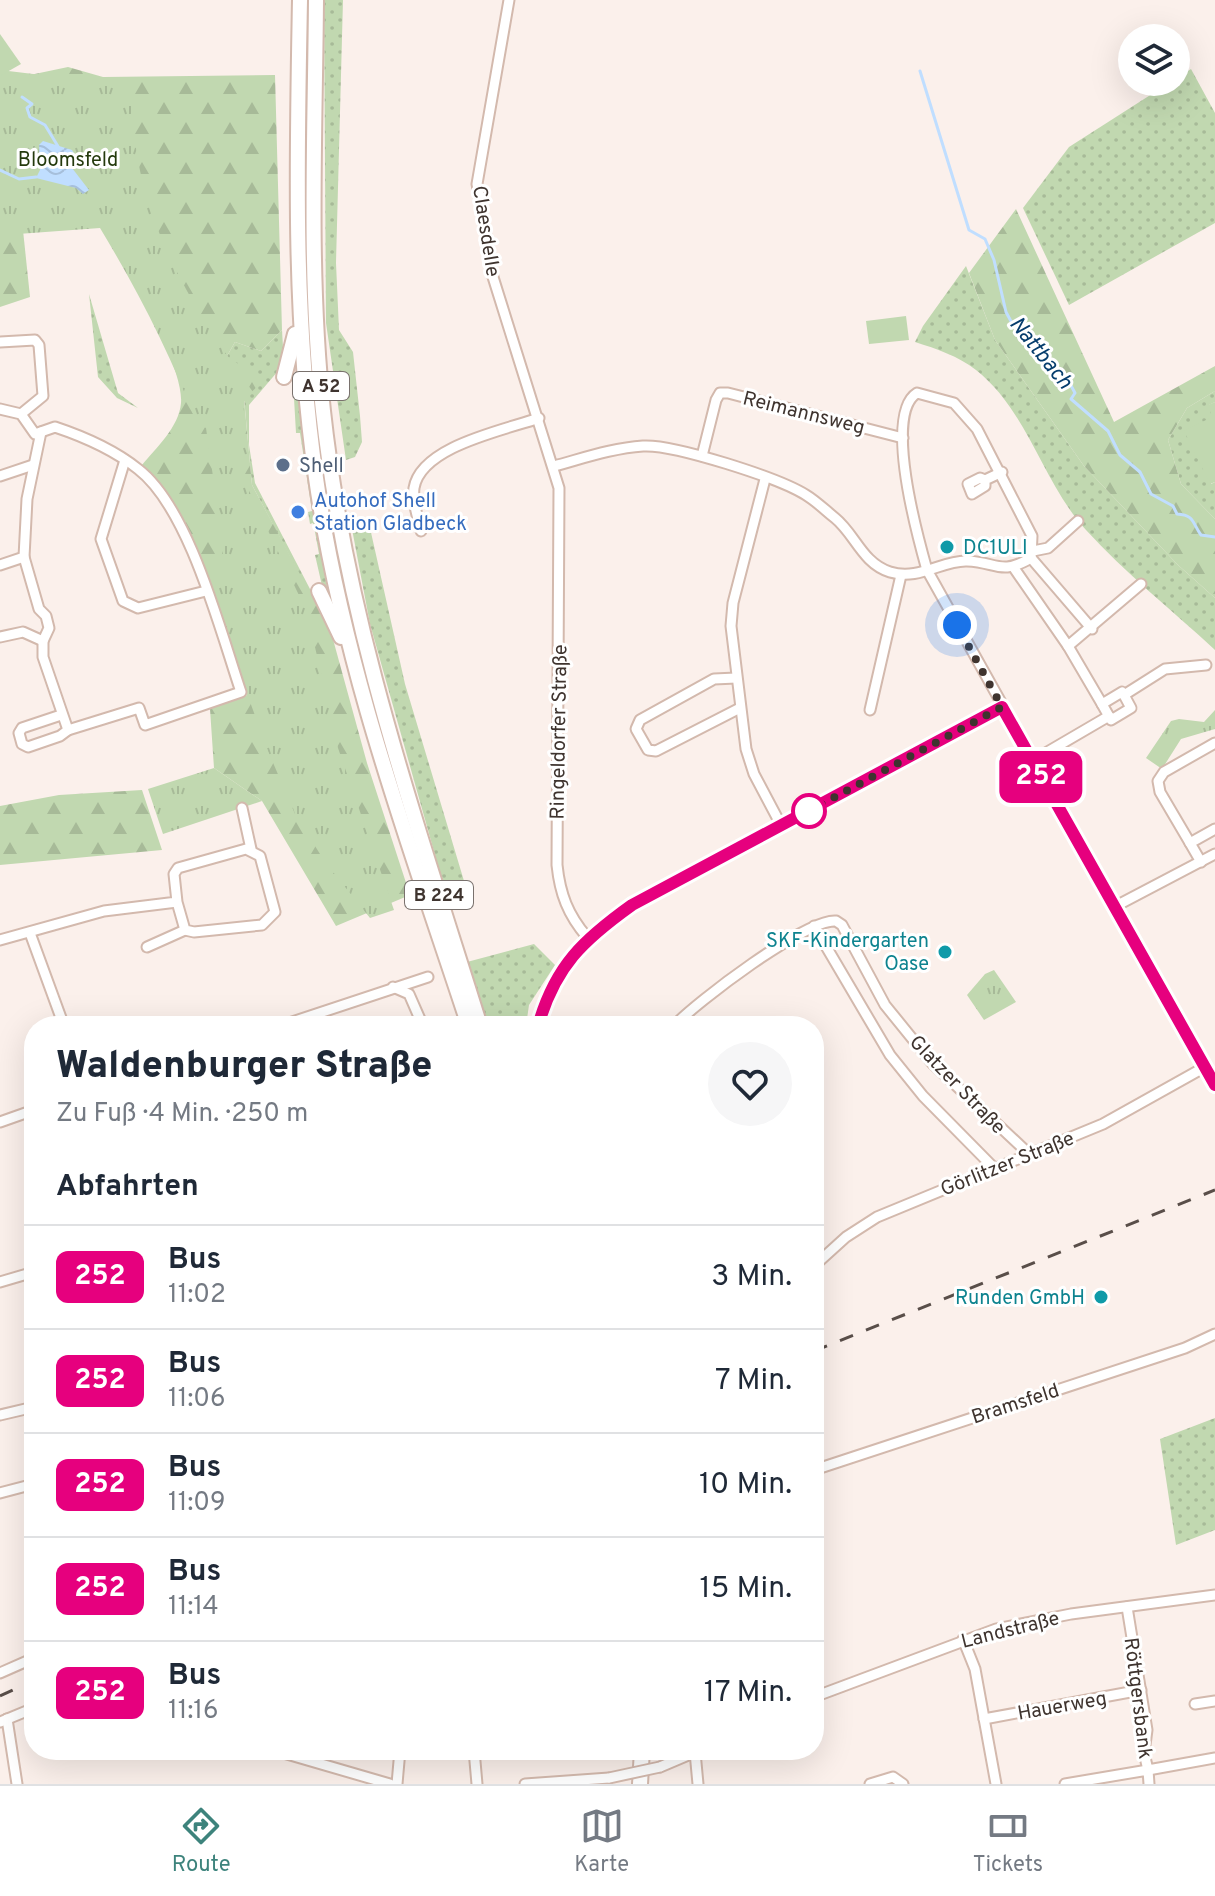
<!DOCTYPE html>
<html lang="de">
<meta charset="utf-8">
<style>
:root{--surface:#fff;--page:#f6f6f7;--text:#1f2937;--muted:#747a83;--line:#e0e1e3;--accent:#3d837c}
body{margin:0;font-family:Overpass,sans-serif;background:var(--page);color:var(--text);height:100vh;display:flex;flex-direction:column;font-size:30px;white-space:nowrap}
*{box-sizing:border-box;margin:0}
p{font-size:26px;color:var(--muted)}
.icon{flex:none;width:44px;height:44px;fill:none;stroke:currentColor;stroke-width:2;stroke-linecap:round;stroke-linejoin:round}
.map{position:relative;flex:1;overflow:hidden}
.sheet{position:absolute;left:24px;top:1016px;width:800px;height:744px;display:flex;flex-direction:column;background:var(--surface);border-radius:32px;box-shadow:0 8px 32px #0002}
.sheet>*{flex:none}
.badge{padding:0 16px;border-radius:12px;font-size:28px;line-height:52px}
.tools{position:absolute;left:1118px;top:24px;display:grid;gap:16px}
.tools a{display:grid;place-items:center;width:72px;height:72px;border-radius:50%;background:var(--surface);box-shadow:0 8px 32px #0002;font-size:40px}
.you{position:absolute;width:40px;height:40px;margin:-20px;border:6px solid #fff;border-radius:50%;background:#1a73e8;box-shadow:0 0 0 12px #1a73e833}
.map>.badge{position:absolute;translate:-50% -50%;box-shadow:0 0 0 4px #fff}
h2{padding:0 32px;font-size:30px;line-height:72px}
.round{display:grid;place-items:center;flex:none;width:84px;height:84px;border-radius:42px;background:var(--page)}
.overview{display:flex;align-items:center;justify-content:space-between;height:136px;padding:0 32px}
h1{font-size:38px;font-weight:800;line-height:60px}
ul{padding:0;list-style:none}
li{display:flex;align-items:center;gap:24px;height:104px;padding:0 32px;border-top:2px solid var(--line)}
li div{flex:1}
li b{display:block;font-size:30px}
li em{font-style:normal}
li .badge{min-width:88px;font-weight:700;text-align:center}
.menu{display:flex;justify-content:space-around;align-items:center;height:112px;border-top:2px solid var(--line);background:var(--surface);font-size:22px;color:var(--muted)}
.menu a{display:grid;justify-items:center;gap:4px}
.menu .current{color:var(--accent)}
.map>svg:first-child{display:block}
.grass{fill:url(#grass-dots)}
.forest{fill:url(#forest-firs)}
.park{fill:url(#park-tufts)}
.garden{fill:#c1d8b0}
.water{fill:url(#water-waves)}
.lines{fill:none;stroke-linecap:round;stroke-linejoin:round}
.stream{stroke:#c0deff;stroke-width:3}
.minor-casing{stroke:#d3b9ad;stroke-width:13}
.highway-casing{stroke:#d3b9ad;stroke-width:18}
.minor{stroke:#fff;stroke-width:9}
.highway{stroke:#fff;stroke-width:14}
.rail{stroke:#594e49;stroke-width:3;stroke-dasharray:14 14;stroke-linecap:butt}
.minor-bridge-casing{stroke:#d3b9ad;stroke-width:13;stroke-linecap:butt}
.minor-bridge{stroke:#fff;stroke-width:9}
.line-casing{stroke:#fff;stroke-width:18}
.line{stroke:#e6007e;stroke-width:12}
.walk{stroke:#3f342f;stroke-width:8;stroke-dasharray:0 14.4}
.service-dot{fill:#5c6f8a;stroke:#fff;stroke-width:3}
.shop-dot{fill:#3f7fe0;stroke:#fff;stroke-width:3}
.culture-dot{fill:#0f9aa8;stroke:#fff;stroke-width:3}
.stop-dot{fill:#fff;stroke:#e6007e;stroke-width:4}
.labels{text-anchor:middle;stroke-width:6;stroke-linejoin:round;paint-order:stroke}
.shield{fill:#fff;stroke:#79716d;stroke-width:2}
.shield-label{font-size:18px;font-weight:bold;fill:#3f342f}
.park-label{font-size:20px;fill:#243a0d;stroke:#fff}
.street-label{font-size:20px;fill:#3f342f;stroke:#fff}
.service-label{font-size:20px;fill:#4e5e75;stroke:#fff;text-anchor:start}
.shop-label{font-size:20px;fill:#366cbe;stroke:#fff;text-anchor:start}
.culture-label{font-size:20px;fill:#0d838f;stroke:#fff;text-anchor:end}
.water-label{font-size:22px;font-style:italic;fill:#063d6d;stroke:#fff}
</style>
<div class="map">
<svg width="1215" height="1784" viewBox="0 0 1215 1784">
<defs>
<pattern id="grass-dots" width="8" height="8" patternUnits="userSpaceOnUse" patternTransform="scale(2)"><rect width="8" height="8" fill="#c1d8b0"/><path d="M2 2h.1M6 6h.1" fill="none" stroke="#a7ba98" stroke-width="1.8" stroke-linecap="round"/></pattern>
<pattern id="forest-firs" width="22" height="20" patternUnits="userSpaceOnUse" patternTransform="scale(2)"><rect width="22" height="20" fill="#c1d8b0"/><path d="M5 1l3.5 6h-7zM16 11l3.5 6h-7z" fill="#a7ba98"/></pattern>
<pattern id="park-tufts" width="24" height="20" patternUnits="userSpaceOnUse" patternTransform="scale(2)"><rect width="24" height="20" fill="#c1d8b0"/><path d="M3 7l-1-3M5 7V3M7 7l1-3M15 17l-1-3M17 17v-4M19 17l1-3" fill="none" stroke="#a7ba98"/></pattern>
<pattern id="water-waves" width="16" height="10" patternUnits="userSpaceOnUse" patternTransform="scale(2)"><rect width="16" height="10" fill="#c0deff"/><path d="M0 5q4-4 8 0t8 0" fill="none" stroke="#a6bfdb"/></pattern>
</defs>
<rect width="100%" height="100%" fill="#fbf0eb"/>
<!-- grass -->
<g class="grass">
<polygon points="324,0 343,0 336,263 339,330 353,352 360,416 362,442 355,457 346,460 326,323"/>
<polygon points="1191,69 1215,113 1215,223 1069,305 1023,208 1069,147"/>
<path d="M966 266 995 340 1084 466 1178 565 1215 598V650C1172 610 1125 573 1086 530 1042 482 1028 411 976 370 958 356 937 349 915 342L923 326Z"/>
<polygon points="89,294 118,393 138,408 117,398 98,377"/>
<polygon points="282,330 284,364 249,405 249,445 255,483 310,589 314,588 339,639 335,642 252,485 244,398 227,356 235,342 261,351"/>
<polygon points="293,381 297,381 329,600 323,590 315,555 319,554 315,532 313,523 310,524 308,512 312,511 300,433 296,433"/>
<polygon points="1215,391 1215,402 1209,405 1213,417 1211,484 1215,482 1215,519 1181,484 1168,440 1187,408"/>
<polygon points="370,528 405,684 464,881 444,887 370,624 352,529"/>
<polygon points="534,944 555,965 529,1005 526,1026 489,1026 467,962"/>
<polygon points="1215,1418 1215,1530 1176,1545 1160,1439"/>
</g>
<!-- forest -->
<g class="forest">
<path d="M68 67 103 77 275 75 282 330 261 351 235 342 227 356 263 381 244 399 252 485 331 632 367 763 410 895 336 926 262 801 214 768 210 709 247 695 184 524 169 497 142 465C156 448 179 427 181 403 186 344 43 137 6 80Z"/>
<polygon points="0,164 21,211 30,297 0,307"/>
<polygon points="1016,209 1114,422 1215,366 1215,391 1187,408 1168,440 1181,484 1215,519 1215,598 1178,565 1084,466 995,340 969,273"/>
<polygon points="142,790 162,850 0,865 0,806 59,795"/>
</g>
<!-- park -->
<g class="park">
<path d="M0 70 133 86C127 202 187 302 253 392L243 403 248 467 239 470 307 612 338 748 394 910 370 918 325 862 295 814 268 751 215 606 223 546 206 428 197 424C171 355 138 291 100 228L18 234 0 241Z"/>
<polygon points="1215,710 1215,729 1181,739 1162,769 1146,758 1171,721 1179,719 1204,722"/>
<polygon points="214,768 262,801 163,834 148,789"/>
<polygon points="994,970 1016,1002 984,1020 967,995 985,974"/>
</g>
<!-- garden -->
<g class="garden">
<polygon points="0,34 21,64 0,76"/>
<polygon points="906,316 909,340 869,344 866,321"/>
<polygon points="1215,402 1215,482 1210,484 1184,431 1212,417 1208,405"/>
</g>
<!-- water -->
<polygon class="water" points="43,141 72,150 76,157 72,168 89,190 83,194 76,188 36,178 40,170 39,145"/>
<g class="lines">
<!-- stream -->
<g class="stream">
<path d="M920 71 969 230 985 239 994 260 1006 312 1013 325 1052 364 1057 376 1068 380 1075 393 1071 399 1108 431 1120 455 1140 472 1151 494 1173 506 1177 514C1195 515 1192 523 1201 535L1215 537"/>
<polyline points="22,97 32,104 27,108 30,117 45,125 59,148"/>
<polyline points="0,170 19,179 36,177"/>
</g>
<!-- minor casing -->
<g class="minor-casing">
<g id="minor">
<path d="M509 0 477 184 493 277 559 488 557 865C560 894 568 915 587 937"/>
<polyline points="0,342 35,340 39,345 43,396 21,414"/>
<path d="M0 409 21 414 35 434 55 427C85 437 113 449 138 469 189 508 220 630 241 692L145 725 139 708 68 730 60 736 28 747 22 744 19 733 22 728 61 715"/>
<polyline points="702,456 716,400 720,393 728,393 903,438"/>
<polyline points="125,460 101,539 123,601 138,608 206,591"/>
<path d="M554 466C584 458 613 448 643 446 674 444 779 478 806 495 816 501 825 510 835 518 855 534 862 563 890 572 919 581 942 560 967 561 997 562 1000 576 1031 558L1032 536 977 429 954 403 917 393C883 414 918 538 927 570L1215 1085"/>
<polyline points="0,476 33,465"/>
<polyline points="765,479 733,603 731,626 746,749 754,774 781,825"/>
<polyline points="985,480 980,478 968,484 972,494 985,486 985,480 1002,472"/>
<path d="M421 531C418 517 412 502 414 488 421 446 505 430 539 418"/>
<polyline points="1033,551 1048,548 1078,521"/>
<polyline points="24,557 39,609 46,616 49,628 43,641 43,657 68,730"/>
<polyline points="1031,558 1092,629"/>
<polyline points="0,565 24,557 27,499 41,432"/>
<polyline points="1014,568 1068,646 1102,704"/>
<polyline points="0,637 23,632 43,641"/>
<polyline points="1068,646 1141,584"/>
<polyline points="736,678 714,679 640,720 636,729 648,750 656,751 740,708"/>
<polyline points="1124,695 1131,708 1111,720 1102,704 1122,692 1124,695 1165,669 1206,665"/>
<polyline points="870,710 901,575"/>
<polyline points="1032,761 1109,716"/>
<polyline points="242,808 251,849"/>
<polyline points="1190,843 1160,792 1158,781 1164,772 1215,743"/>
<polyline points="1201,862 1190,843 1215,829"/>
<polyline points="1114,907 1215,854"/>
<polyline points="814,926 890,1055 923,1096 993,1167"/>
<polyline points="30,933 64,1026"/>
<polyline points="0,940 104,911 177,902 174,874 178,868 246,849 260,856 275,912 262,925 194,932 185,930 177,902"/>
<polyline points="147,947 185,930"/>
<polyline points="393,987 409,994 423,1026"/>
<polyline points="280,1026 428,977"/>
<path d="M538 1026C554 966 583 940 632 905L1002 707"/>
<path d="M674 1026C695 1003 807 918 836 921L842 925 885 1005 932 1063 1028 1153"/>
<polyline points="0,1122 34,1110"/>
<polyline points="814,1266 846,1237 877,1217 1103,1124 1205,1067"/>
<polyline points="0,1282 34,1272"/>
<polyline points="0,1415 34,1407"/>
<polyline points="814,1470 1185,1348 1215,1334"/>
<polyline points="0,1493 34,1484"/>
<polyline points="1127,1607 1147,1730 1144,1753 1148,1770 1215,1758"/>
<polyline points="963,1639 975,1669 996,1784"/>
<polyline points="0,1673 34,1658"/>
<polyline points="814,1697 996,1629 1071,1614 1215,1595"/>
<polyline points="1195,1704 1215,1701"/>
<polyline points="7,1719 17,1784"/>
<polyline points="984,1719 1141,1690"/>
<polyline points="0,1722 34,1708"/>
<polyline points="273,1750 390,1784"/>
<polyline points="474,1750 477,1784"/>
<polyline points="695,1752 698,1784"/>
<polyline points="660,1767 700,1750"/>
<polyline points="397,1784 400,1750"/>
<polyline points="525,1784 609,1778"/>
<polyline points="870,1784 893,1777 903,1784"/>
<polyline points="1065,1784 1148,1770 1149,1784"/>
</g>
</g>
<!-- highway casing -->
<g class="highway-casing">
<g id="highway">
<path d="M300 0C297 160 293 319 316 478 343 667 410 846 469 1026"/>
<path d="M316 0C315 137 308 274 323 411 346 623 417 824 480 1026"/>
<polyline points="284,377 295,334"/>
<polyline points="319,591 341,637"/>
<polyline points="640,1784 642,1750"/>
</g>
</g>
<!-- minor -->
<use href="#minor" class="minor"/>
<!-- highway -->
<use href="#highway" class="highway"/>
<!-- rail -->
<g class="rail">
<polyline points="814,1351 1215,1190"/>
<polyline points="0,1696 34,1680"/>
</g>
<!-- minor-bridge casing -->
<g class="minor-bridge-casing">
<polyline id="minor-bridge" points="609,1778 660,1767"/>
</g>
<!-- minor-bridge -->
<use href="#minor-bridge" class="minor-bridge"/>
</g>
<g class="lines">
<!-- line casing -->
<g class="line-casing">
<path id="line" d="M538 1026C555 966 583 940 632 905L1002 707 1215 1085"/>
</g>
<!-- line -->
<use href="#line" class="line"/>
<!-- walk -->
<polyline class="walk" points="809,811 1002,707 957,625"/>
</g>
<!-- markers -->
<circle class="service-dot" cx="283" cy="465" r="8"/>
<circle class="shop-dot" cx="298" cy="512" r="8"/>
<g class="culture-dot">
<circle cx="947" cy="547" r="8"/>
<circle cx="945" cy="952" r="8"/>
<circle cx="1101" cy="1297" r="8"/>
</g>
<circle class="stop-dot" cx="809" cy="811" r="16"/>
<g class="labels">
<!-- shield labels -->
<g class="shield">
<rect x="293" y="372" width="56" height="28" rx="6"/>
<rect x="405" y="881" width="68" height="28" rx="6"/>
</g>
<g class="shield-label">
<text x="321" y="392">A 52</text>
<text x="439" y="901">B 224</text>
</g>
<!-- park labels -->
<g class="park-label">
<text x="68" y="166">Bloomsfeld</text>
</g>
<!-- street labels -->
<g class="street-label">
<text transform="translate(487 231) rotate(81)" y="7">Claesdelle</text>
<text transform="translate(804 412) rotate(14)" y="7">Reimannsweg</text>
<text transform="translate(558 732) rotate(-89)" y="7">Ringeldorfer Straße</text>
<text transform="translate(958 1084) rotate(46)" y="7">Glatzer Straße</text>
<text transform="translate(1007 1163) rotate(-22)" y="7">Görlitzer Straße</text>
<text transform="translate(1015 1403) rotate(-18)" y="7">Bramsfeld</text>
<text transform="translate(1010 1629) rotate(-14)" y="7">Landstraße</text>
<text transform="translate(1139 1698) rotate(83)" y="7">Röttgersbank</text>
<text transform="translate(1062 1705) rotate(-10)" y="7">Hauerweg</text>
</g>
<!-- service labels -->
<g class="service-label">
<text x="299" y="472">Shell</text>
</g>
<!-- shop labels -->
<g class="shop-label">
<text x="314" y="507">Autohof Shell<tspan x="314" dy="23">Station Gladbeck</tspan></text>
</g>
<!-- culture labels -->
<g class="culture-label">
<text x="963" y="554" text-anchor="start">DC1ULI</text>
<text x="929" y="947">SKF-Kindergarten<tspan x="929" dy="23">Oase</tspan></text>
<text x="1085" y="1304">Runden GmbH</text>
</g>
<!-- water labels -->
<g class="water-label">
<text transform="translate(1042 352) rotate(51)" y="8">Nattbach</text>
</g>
</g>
</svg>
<div class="tools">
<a><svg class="icon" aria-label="layers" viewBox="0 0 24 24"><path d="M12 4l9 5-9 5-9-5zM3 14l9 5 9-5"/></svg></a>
</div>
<div class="you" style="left:957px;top:625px"></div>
<b class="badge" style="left:1041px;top:777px;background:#e6007e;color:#fff">252</b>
<section class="sheet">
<div class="overview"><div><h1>Waldenburger Straße</h1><p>Zu Fuß · 4 Min. · 250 m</p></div><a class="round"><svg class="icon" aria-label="heart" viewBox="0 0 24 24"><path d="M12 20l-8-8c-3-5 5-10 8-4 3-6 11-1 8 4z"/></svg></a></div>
<h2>Abfahrten</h2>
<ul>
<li><span class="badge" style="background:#e6007e;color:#fff">252</span><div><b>Bus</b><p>11:02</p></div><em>3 Min.</em></li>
<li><span class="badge" style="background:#e6007e;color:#fff">252</span><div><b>Bus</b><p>11:06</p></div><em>7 Min.</em></li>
<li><span class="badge" style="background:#e6007e;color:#fff">252</span><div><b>Bus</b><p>11:09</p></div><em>10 Min.</em></li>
<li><span class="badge" style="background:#e6007e;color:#fff">252</span><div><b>Bus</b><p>11:14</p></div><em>15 Min.</em></li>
<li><span class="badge" style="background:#e6007e;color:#fff">252</span><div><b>Bus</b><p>11:16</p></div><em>17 Min.</em></li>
</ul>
</section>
</div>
<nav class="menu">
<a class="current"><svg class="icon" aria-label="directions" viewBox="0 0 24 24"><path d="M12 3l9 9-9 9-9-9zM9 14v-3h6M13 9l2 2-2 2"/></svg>Route</a>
<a><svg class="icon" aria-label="map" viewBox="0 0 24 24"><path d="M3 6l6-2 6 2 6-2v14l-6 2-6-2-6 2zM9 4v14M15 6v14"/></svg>Karte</a>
<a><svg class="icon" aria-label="tickets" viewBox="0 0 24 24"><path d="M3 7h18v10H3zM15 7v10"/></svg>Tickets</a>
</nav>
